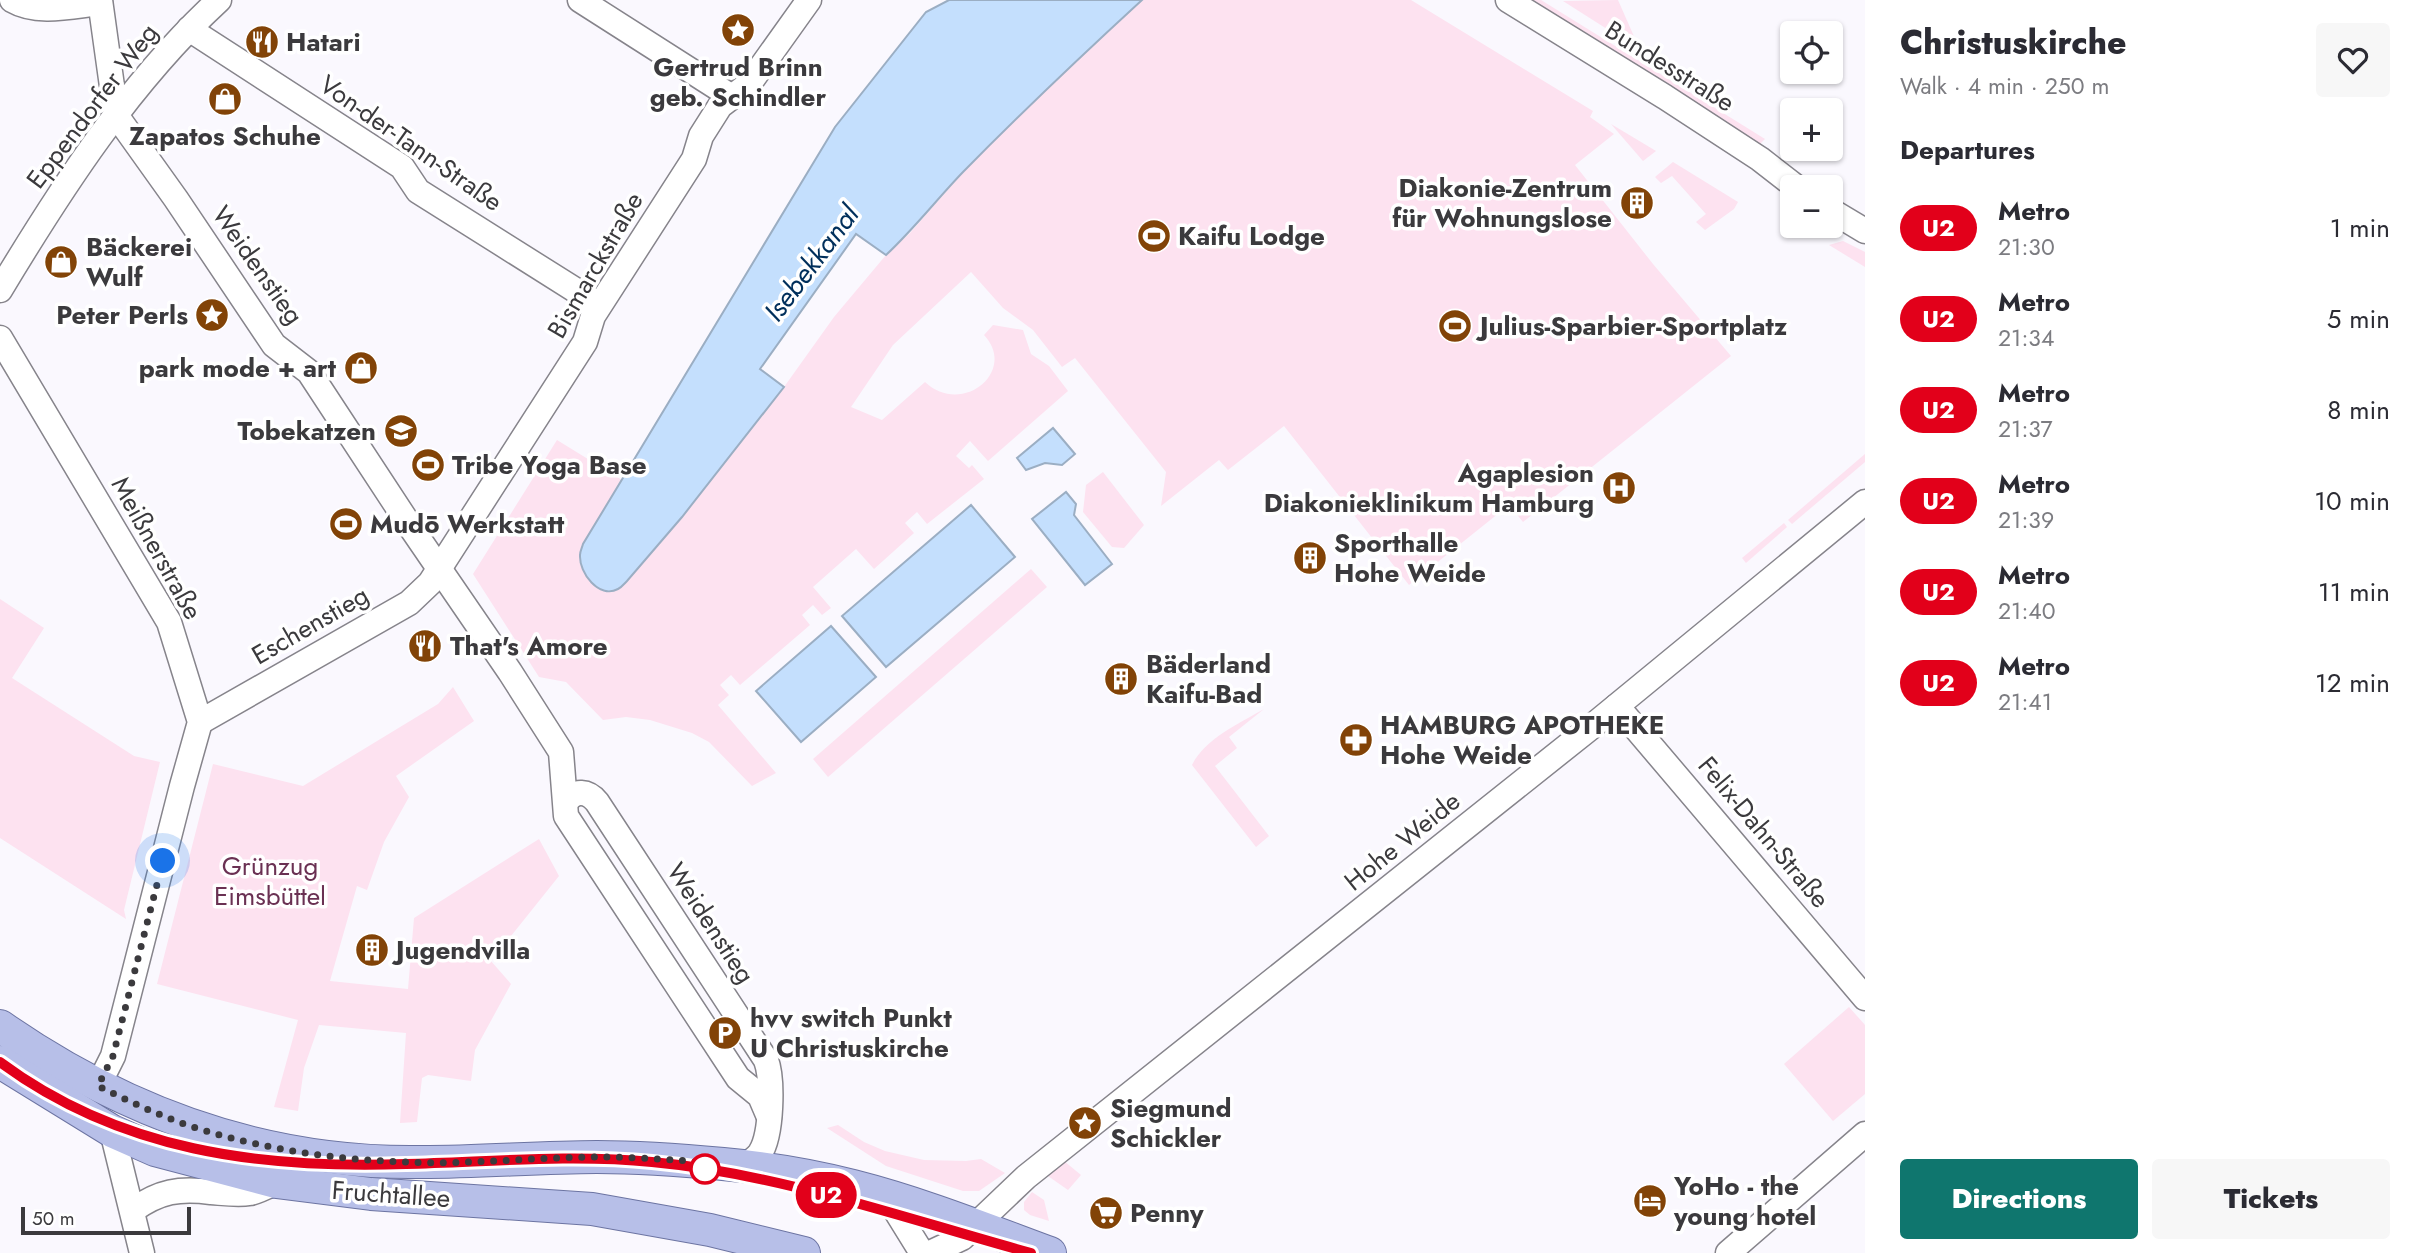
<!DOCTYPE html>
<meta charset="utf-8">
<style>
:root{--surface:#fff;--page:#f7f7f7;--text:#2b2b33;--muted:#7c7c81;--accent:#0f766e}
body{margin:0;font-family:Jost,sans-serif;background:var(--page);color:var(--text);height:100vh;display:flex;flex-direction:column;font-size:26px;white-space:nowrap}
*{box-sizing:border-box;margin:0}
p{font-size:23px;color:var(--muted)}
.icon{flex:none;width:38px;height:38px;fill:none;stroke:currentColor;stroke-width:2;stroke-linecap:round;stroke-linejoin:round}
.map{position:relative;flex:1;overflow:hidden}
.drawer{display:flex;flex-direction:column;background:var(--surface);width:560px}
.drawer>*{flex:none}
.badge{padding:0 14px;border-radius:23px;font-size:24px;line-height:46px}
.buttons{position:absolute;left:1780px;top:21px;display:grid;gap:14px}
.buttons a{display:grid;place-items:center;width:63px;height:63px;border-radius:7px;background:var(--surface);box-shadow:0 2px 5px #0004;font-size:35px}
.scale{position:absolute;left:21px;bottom:18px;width:170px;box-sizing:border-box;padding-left:7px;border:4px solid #3b3a3d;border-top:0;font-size:19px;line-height:24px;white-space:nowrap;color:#3b3a3d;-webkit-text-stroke:5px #fff;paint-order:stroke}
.you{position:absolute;width:35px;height:35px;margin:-18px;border:5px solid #fff;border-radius:50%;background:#1a73e8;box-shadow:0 0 0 10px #1a73e833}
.map>.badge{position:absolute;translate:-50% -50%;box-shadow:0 0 0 4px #fff}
h2{padding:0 35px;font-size:26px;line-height:63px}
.round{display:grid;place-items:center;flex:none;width:74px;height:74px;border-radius:7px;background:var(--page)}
.headline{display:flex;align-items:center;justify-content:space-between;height:119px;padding:0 35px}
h1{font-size:33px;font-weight:800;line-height:52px}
.cta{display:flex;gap:14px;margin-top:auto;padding:14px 35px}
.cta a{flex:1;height:80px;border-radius:7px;background:var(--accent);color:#fff;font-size:28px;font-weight:800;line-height:80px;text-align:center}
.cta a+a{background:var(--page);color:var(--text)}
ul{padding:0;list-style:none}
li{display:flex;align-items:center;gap:21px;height:91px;padding:0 35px}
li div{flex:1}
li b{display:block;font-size:26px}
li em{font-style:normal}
li .badge{min-width:77px;font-weight:700;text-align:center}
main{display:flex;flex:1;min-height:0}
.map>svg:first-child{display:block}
.green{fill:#fde2f0}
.water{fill:#c4dffd;stroke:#9baec3;stroke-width:2}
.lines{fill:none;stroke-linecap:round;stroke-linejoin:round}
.minor-casing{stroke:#86848b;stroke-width:27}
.major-casing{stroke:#6c74a2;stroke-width:34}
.minor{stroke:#fff;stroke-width:24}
.major{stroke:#b7bfe8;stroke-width:32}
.line-casing{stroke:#fff;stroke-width:16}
.line{stroke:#e2001a;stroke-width:10}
.walk{stroke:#3b3a3d;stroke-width:7;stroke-dasharray:0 12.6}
.stop-dot{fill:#fff;stroke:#e2001a;stroke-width:3.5}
.labels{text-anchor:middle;stroke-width:7;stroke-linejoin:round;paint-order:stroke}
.poi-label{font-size:26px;font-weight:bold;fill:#3b3a3d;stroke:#fff;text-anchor:start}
.street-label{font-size:26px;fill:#3b3a3d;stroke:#fff}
.park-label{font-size:26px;fill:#6a3153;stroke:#fff}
.water-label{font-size:28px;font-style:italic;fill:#002f5b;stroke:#fff}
</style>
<main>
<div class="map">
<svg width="1865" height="1253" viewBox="0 0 1865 1253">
<rect width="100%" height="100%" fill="#faf8fe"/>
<!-- green -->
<g class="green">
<path d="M1142 0H1411L1593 111 1590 117 1614 134 1575 165 1653 264 1731 356 1523 522 1509 505 1409 585 1284 426 1228 470 1219 460 1161 506 1166 472 1075 358 1062 367 1033 330 1003 308 971 272 893 345 851 407 882 420 925 382C962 417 1018 371 984 335L993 325 1023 330 1031 354 1049 366 1068 391 988 461 970 441 956 456 969 468 972 465 984 479 927 524 917 512 905 523 914 533 874 569 856 549 813 587 831 608 822 615 813 605 802 615 810 625 740 685 731 675 720 685 729 695 718 705 776 773 752 786 709 742 692 733 650 720 626 717 603 720 566 682 539 677 473 574 557 440 622 480 583 544 580 556 619 589 682 517 784 387 834 317 886 255 910 233 958 178 1013 121Z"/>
<polygon points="1530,0 1541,0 1765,139 1760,144"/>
<polygon points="1618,0 1636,41 1629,43 1563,1"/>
<polygon points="1611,124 1656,151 1643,161"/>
<polygon points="1673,162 1738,202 1734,209 1705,230 1696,222 1706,214 1672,176 1661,183 1655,177"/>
<polygon points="1843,241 1865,252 1865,267 1829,245"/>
<polygon points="1865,454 1865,462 1792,524 1788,520"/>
<polygon points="1103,472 1144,525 1124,548 1112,547 1083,512 1086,485"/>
<polygon points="1784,523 1787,527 1746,563 1742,558"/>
<polygon points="1031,569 1047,587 828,777 813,759"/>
<polygon points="0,599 44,628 12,678 134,756 160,762 124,910 126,919 0,838"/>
<polygon points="453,687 474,721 396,776 409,797 384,842 367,890 357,886 330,981 408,989 414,918 539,839 559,876 491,961 511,984 475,1050 471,1081 428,1075 422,1078 417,1122 400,1123 406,1033 319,1025 304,1068 298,1111 274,1107 298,1020 157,984 213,764 303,786 438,704"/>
<path d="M1264 709 1229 737 1237 748 1215 766 1269 836 1256 847 1192 765C1205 739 1238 724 1264 709Z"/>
<polygon points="1849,1007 1865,1025 1865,1094 1833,1121 1784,1064"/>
<polygon points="838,1125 864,1142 885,1151 924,1160 966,1161 981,1159 1005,1173 979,1191 963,1191 886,1166 827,1128"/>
<polygon points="1064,1161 1081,1175 1068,1190 1048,1176"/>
<polygon points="1032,1192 1044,1200 1049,1221 1030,1215 1024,1210 1024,1202"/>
</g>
<!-- water -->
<g class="water">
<path d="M949 0H1142C1081 56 1021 113 963 172 937 199 914 229 886 255L856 234 760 369 784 387 682 517 627 581C624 584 622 587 618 589 599 599 579 573 580 555 580 551 582 548 583 544L835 127 926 12Z"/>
<polygon points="1053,428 1075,454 1062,465 1045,463 1026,470 1017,458"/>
<polygon points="1066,492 1076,504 1074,515 1112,564 1085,585 1032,519"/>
<polygon points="971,505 1015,557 886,667 842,616"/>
<polygon points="831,626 876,677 801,742 756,691"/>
</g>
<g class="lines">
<!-- minor casing -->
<g class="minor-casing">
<g id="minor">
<path d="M12 0C38 15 72 6 100 3"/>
<polyline points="100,0 116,115 176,199 274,345 309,372 412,529 510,672 561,752 566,816 738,1078 760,1096 769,1117"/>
<polyline points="580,0 732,97"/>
<polyline points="1508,0 1665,97 1760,159 1796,187"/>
<polyline points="189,29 402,167 418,191 599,305"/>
<polyline points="1830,210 1865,231"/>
<path d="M0 290C62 187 130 82 219 0"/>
<polyline points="0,338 169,622 200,722 182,786 113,1056 98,1086"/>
<polyline points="1617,706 1865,998"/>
<polyline points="200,722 409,603 430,583 585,342 593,316 694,159 701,136 720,106 749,84 809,0"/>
<path d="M566 802C575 789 588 791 597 802L766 1060C773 1079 772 1135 760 1153 755 1160 749 1163 742 1166"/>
<polyline points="112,1131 142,1253"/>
<polyline points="886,1195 922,1253"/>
<path d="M133 1210C160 1191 179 1188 211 1192 224 1193 237 1195 250 1193 259 1191 268 1186 276 1182"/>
<polyline points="930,1253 962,1238 1026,1177 1590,728 1865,502"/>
<polyline points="1728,1253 1865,1134"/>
</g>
</g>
<!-- major casing -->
<g class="major-casing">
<g id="major">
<path d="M0 1026C122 1111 260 1162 410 1162 472 1163 535 1157 597 1157 639 1157 681 1160 723 1164 767 1168 810 1175 853 1186 920 1203 985 1229 1050 1253"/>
<polyline points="0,1062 112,1131 155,1150 276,1182 371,1194 592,1209 710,1230 804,1253"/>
</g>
</g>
<!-- minor -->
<use href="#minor" class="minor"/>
<!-- major -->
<use href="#major" class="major"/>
</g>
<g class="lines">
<!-- line casing -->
<g class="line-casing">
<path id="line" d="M0 1062C120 1151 260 1169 406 1164 488 1162 571 1154 652 1162 782 1174 906 1219 1031 1253"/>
</g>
<!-- line -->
<use href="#line" class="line"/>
<!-- walk -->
<path class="walk" d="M163 861 113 1056 98 1086C133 1103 168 1120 206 1131 270 1150 339 1160 406 1162 470 1165 534 1157 598 1157 631 1157 665 1159 699 1162L705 1169"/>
</g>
<!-- icons -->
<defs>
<g id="sight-disc" transform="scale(1.75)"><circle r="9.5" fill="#824307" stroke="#fff"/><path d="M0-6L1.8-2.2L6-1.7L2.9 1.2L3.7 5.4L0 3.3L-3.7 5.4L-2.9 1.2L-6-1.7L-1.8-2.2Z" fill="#fff"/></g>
<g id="restaurant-disc" transform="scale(1.75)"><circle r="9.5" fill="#824307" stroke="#fff"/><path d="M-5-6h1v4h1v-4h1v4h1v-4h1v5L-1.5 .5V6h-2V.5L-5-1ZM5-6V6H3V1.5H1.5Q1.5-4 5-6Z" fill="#fff"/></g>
<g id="shop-disc" transform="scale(1.75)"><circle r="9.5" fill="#824307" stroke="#fff"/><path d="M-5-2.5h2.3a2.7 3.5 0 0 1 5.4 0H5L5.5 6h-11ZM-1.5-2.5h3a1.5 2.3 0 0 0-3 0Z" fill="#fff"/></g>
<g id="building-disc" transform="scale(1.75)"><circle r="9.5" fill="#824307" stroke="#fff"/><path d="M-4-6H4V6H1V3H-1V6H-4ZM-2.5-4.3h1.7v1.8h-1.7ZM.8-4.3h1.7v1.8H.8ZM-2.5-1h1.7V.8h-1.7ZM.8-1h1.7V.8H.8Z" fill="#fff"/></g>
<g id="stadium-disc" transform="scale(1.75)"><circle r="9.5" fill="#824307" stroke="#fff"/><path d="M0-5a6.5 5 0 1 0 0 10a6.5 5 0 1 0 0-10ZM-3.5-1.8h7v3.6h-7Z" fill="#fff"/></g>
<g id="school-disc" transform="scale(1.75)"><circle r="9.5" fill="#824307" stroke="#fff"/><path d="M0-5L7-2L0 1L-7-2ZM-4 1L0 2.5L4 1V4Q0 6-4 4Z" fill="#fff"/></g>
<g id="hospital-disc" transform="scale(1.75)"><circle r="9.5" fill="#824307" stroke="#fff"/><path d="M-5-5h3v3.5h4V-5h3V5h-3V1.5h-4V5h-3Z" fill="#fff"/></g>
<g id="pharmacy-disc" transform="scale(1.75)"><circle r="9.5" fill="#824307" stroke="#fff"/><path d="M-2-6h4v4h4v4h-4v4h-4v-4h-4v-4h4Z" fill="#fff"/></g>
<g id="parking-disc" transform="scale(1.75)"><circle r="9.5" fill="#824307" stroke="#fff"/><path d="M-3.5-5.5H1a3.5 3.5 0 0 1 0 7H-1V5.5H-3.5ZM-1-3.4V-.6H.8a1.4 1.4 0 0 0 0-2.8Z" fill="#fff"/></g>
<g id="hotel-disc" transform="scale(1.75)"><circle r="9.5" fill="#824307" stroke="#fff"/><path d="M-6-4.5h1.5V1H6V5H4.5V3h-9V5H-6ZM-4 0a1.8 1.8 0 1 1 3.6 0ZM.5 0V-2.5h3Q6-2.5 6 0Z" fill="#fff"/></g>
<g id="supermarket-disc" transform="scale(1.75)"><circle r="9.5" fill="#824307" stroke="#fff"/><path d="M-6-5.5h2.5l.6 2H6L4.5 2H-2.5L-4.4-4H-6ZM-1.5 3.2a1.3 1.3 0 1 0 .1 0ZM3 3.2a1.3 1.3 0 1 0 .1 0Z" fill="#fff"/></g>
</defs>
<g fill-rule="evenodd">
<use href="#sight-disc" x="738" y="30"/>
<use href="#restaurant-disc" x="262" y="42"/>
<use href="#shop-disc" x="225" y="99"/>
<use href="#building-disc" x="1637" y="203"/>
<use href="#stadium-disc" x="1154" y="236"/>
<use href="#shop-disc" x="61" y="262"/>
<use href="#sight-disc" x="212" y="315"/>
<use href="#stadium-disc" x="1455" y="326"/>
<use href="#shop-disc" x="361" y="368"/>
<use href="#school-disc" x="401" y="431"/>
<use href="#stadium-disc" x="428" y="465"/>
<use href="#hospital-disc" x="1619" y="488"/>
<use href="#stadium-disc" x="346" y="524"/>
<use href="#building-disc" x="1310" y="558"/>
<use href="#restaurant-disc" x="425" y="646"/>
<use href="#building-disc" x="1121" y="679"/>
<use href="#pharmacy-disc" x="1356" y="740"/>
<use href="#building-disc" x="372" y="950"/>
<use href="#parking-disc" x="725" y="1033"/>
<use href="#sight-disc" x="1085" y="1123"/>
<use href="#hotel-disc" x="1650" y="1201"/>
<use href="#supermarket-disc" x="1106" y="1213"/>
</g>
<!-- markers -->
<circle class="stop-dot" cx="705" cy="1169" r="14"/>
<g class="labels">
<!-- poi labels -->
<g class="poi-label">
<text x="286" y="51">Hatari</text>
<text x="738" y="76" text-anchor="middle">Gertrud Brinn<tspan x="738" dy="30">geb. Schindler</tspan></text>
<text x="225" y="145" text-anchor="middle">Zapatos Schuhe</text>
<text x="1612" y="197" text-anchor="end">Diakonie-Zentrum<tspan x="1612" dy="30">für Wohnungslose</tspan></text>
<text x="1178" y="245">Kaifu Lodge</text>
<text x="86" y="256">Bäckerei<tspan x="86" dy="30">Wulf</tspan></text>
<text x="188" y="324" text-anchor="end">Peter Perls</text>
<text x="1480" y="335">Julius-Sparbier-Sportplatz</text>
<text x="336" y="377" text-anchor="end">park mode + art</text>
<text x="376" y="440" text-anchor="end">Tobekatzen</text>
<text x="452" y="474">Tribe Yoga Base</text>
<text x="1594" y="482" text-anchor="end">Agaplesion<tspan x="1594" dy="30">Diakonieklinikum Hamburg</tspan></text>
<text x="370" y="533">Mudō Werkstatt</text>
<text x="1334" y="552">Sporthalle<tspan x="1334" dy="30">Hohe Weide</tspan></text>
<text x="450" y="655">That's Amore</text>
<text x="1146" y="673">Bäderland<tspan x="1146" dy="30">Kaifu-Bad</tspan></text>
<text x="1380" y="734">HAMBURG APOTHEKE<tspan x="1380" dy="30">Hohe Weide</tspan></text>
<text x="396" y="959">Jugendvilla</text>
<text x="750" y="1027">hvv switch Punkt<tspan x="750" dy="30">U Christuskirche</tspan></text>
<text x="1110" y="1117">Siegmund<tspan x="1110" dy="30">Schickler</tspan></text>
<text x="1674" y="1195">YoHo - the<tspan x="1674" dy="30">young hotel</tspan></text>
<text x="1130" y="1222">Penny</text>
</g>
<!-- street labels -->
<g class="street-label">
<text transform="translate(1670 66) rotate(32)" y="9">Bundesstraße</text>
<text transform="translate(92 106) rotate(-53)" y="9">Eppendorfer Weg</text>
<text transform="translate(411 143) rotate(35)" y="9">Von-der-Tann-Straße</text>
<text transform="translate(258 265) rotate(55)" y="9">Weidenstieg</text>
<text transform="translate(595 265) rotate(-60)" y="9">Bismarckstraße</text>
<text transform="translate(157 548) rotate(61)" y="9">Meißnerstraße</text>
<text transform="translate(310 625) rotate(-30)" y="9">Eschenstieg</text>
<text transform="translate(1764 832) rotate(50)" y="9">Felix-Dahn-Straße</text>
<text transform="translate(1402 841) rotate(-39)" y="9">Hohe Weide</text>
<text transform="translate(711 923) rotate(57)" y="9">Weidenstieg</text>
<text transform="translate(391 1194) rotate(4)" y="9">Fruchtallee</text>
</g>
<!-- park labels -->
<g class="park-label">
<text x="270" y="875">Grünzug<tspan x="270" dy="30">Eimsbüttel</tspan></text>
</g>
<!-- water labels -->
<g class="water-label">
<text transform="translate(811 263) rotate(-53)" y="10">Isebekkanal</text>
</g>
</g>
</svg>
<div class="buttons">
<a><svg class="icon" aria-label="locate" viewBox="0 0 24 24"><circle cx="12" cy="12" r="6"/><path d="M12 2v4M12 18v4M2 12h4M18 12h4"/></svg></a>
<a>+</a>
<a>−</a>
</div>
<div class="scale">50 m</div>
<div class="you" style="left:163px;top:861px"></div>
<b class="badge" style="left:826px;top:1195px;background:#e2001a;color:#fff">U2</b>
</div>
<section class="drawer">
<div class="headline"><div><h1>Christuskirche</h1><p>Walk · 4 min · 250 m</p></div><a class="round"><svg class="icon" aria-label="heart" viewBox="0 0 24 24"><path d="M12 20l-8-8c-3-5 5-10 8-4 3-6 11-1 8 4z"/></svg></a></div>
<h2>Departures</h2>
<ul>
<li><span class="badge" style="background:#e2001a;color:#fff">U2</span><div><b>Metro</b><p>21:30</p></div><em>1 min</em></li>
<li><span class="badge" style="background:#e2001a;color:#fff">U2</span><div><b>Metro</b><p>21:34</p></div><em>5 min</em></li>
<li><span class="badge" style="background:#e2001a;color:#fff">U2</span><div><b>Metro</b><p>21:37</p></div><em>8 min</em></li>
<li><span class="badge" style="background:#e2001a;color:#fff">U2</span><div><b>Metro</b><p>21:39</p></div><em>10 min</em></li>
<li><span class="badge" style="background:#e2001a;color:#fff">U2</span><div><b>Metro</b><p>21:40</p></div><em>11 min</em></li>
<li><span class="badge" style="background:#e2001a;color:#fff">U2</span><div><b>Metro</b><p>21:41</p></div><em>12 min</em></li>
</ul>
<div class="cta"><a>Directions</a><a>Tickets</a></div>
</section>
</main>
